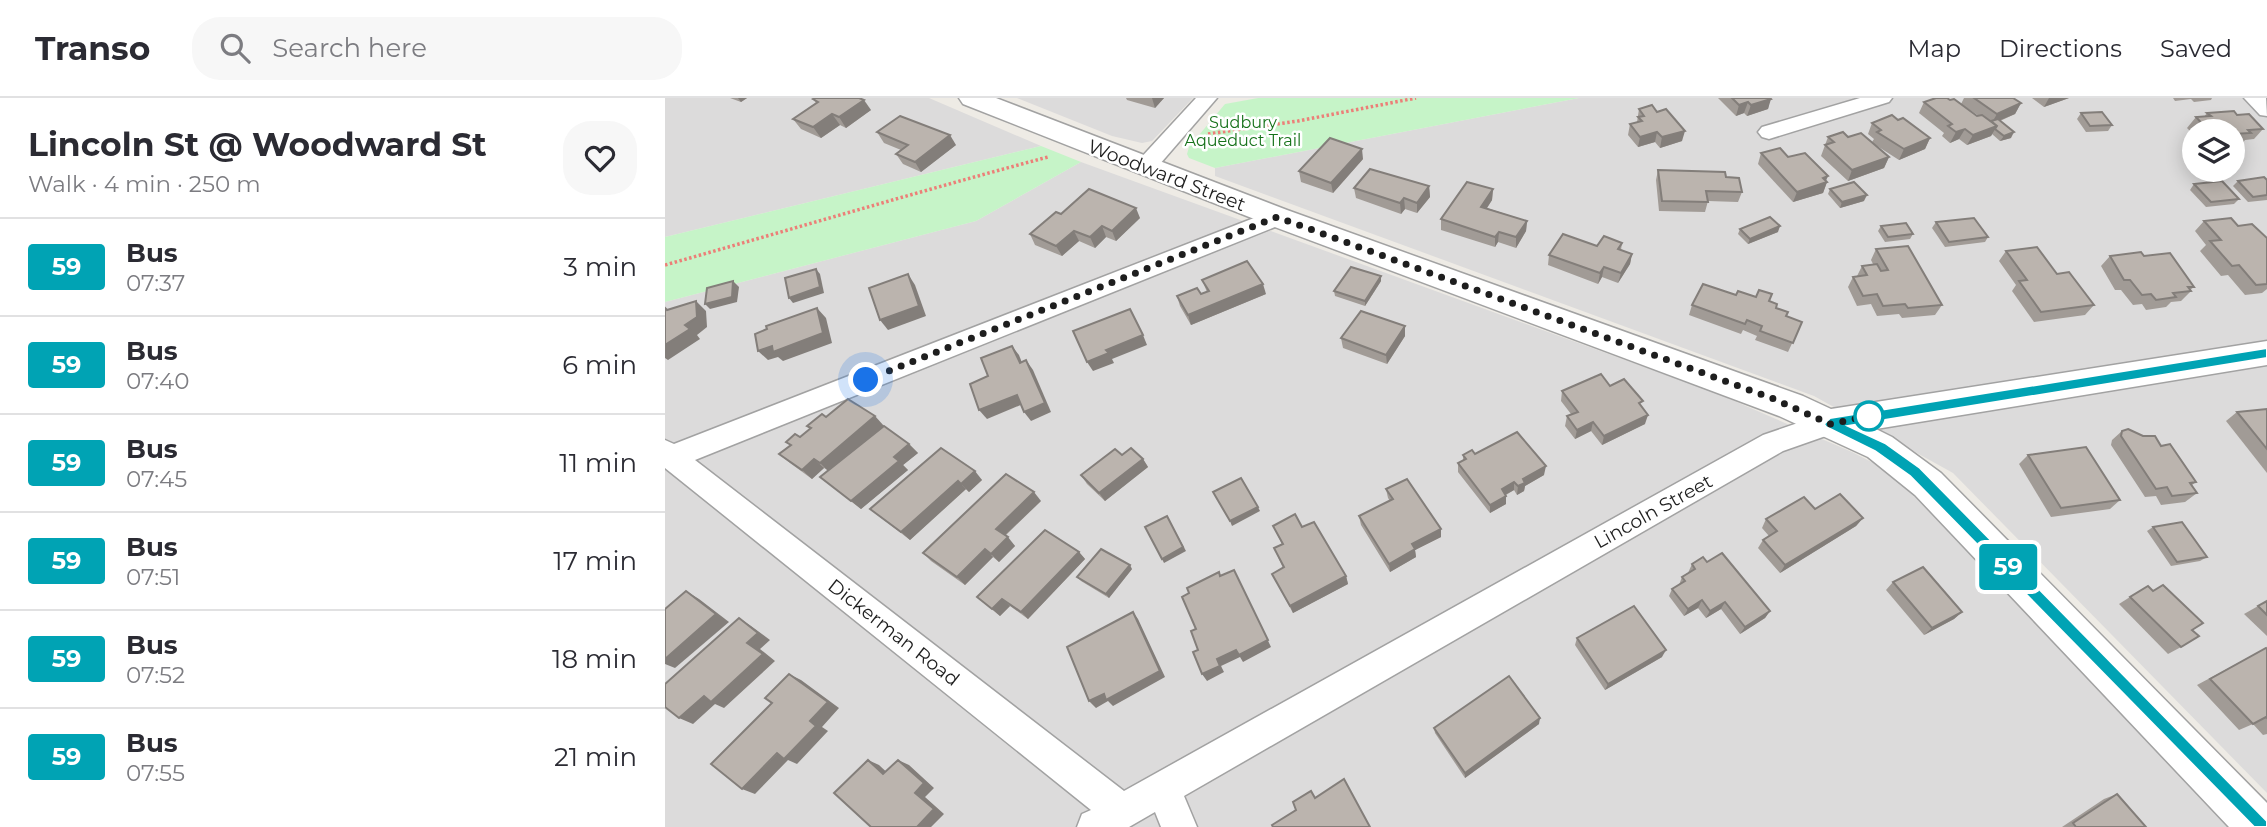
<!DOCTYPE html>
<meta charset="utf-8">
<style>
:root{--surface:#fff;--page:#f7f7f7;--text:#2b2b33;--muted:#7c7c81;--line:#e1e1e2}
body{margin:0;font-family:Montserrat,sans-serif;background:var(--page);color:var(--text);height:100vh;display:flex;flex-direction:column;font-size:26px;white-space:nowrap}
*{box-sizing:border-box;margin:0}
p{font-size:23px;color:var(--muted)}
.icon{flex:none;width:38px;height:38px;fill:none;stroke:currentColor;stroke-width:2;stroke-linecap:round;stroke-linejoin:round}
.map{position:relative;flex:1;overflow:hidden}
.side{display:flex;flex-direction:column;background:var(--surface);width:665px}
.side>*{flex:none}
.badge{padding:0 14px;border-radius:5px;font-size:24px;line-height:46px}
.controls{position:absolute;left:1517px;top:21px;display:grid;gap:14px}
.controls a{display:grid;place-items:center;width:63px;height:63px;border-radius:50%;background:var(--surface);box-shadow:0 4px 18px #0003;font-size:35px}
.you{position:absolute;width:35px;height:35px;margin:-18px;border:5px solid #fff;border-radius:50%;background:#1a73e8;box-shadow:0 0 0 10px #1a73e833}
.map>.badge{position:absolute;translate:-50% -50%;box-shadow:0 0 0 4px #fff}
.round{display:grid;place-items:center;flex:none;width:74px;height:74px;border-radius:28px;background:var(--page)}
.head{display:flex;align-items:center;justify-content:space-between;height:119px;padding:0 28px}
h1{font-size:33px;font-weight:700;line-height:52px}
ul{padding:0;list-style:none}
li{display:flex;align-items:center;gap:21px;height:98px;padding:0 28px;border-top:2px solid var(--line)}
li div{flex:1}
li b{display:block;font-size:26px}
li em{font-style:normal}
li .badge{min-width:77px;font-weight:700;text-align:center}
header{display:flex;align-items:center;gap:42px;box-sizing:border-box;height:98px;padding:0 35px;background:var(--surface);border-bottom:2px solid var(--line)}
header strong{font-size:33px}
nav{display:flex;gap:38px;margin-inline-start:auto;font-size:24px}
.search{width:490px;height:63px;background:var(--page);display:flex;align-items:center;gap:18px;box-sizing:border-box;padding:0 24px;border-radius:28px;color:var(--muted);font-size:26px}
main{display:flex;flex:1;min-height:0}
.map>svg:first-child{display:block}
.residential{fill:#dcdbdb;fill-rule:evenodd}
.park{fill:#c6f4c8}
.lines{fill:none;stroke-linecap:round;stroke-linejoin:round}
.minor-casing{stroke:#a2a2a2;stroke-width:3}
.tertiary-casing{stroke:#a2a2a2;stroke-width:3}
.path{stroke:#ec7f78;stroke-width:3.5;stroke-dasharray:2.5 2.5;stroke-linecap:butt}
.minor{fill:#fff;fill-rule:evenodd}
.tertiary{fill:#fff;fill-rule:evenodd}
.wall{fill:#a19b96}
.shaded-wall{fill:#837e7a}
.building{fill:#bbb4ae;stroke:#837e7a;stroke-width:2}
.line{fill:#00a3b4;stroke:#fff;stroke-width:2}
.walk{stroke:#1e1e1e;stroke-width:7;stroke-dasharray:0 12.6}
.stop-dot{fill:#fff;stroke:#00a3b4;stroke-width:3.5}
.labels{text-anchor:middle;stroke-width:5;stroke-linejoin:round;paint-order:stroke}
.far-park-label{font-size:16px;fill:#16721a;stroke:#fff}
.street-label{font-size:19px;fill:#1e1e1e;stroke:#fff}
</style>
<header>
<strong>Transo</strong>
<div class="search"><svg class="icon" aria-label="search" viewBox="0 0 24 24"><circle cx="10" cy="10" r="6"/><path d="M15 15l6 6"/></svg>Search here</div>
<nav><a>Map</a><a>Directions</a><a>Saved</a></nav>
</header>
<main>
<section class="side">
<div class="head"><div><h1>Lincoln St @ Woodward St</h1><p>Walk · 4 min · 250 m</p></div><a class="round"><svg class="icon" aria-label="heart" viewBox="0 0 24 24"><path d="M12 20l-8-8c-3-5 5-10 8-4 3-6 11-1 8 4z"/></svg></a></div>
<ul>
<li><span class="badge" style="background:#00a3b4;color:#fff">59</span><div><b>Bus</b><p>07:37</p></div><em>3 min</em></li>
<li><span class="badge" style="background:#00a3b4;color:#fff">59</span><div><b>Bus</b><p>07:40</p></div><em>6 min</em></li>
<li><span class="badge" style="background:#00a3b4;color:#fff">59</span><div><b>Bus</b><p>07:45</p></div><em>11 min</em></li>
<li><span class="badge" style="background:#00a3b4;color:#fff">59</span><div><b>Bus</b><p>07:51</p></div><em>17 min</em></li>
<li><span class="badge" style="background:#00a3b4;color:#fff">59</span><div><b>Bus</b><p>07:52</p></div><em>18 min</em></li>
<li><span class="badge" style="background:#00a3b4;color:#fff">59</span><div><b>Bus</b><p>07:55</p></div><em>21 min</em></li>
</ul>
</section>
<div class="map">
<svg width="1602" height="729" viewBox="0 0 1602 729">
<rect width="100%" height="100%" fill="#eeebe5"/>
<!-- residential -->
<g class="residential">
<polygon points="0,0 264,0 376,48 0,139"/>
<polygon points="352,0 528,0 487,43 477,45 447,38"/>
<path d="M914 0H1602V695L1288 375 1149 298 550 78V70ZM1530 33H1568V72H1530Z"/>
<polygon points="416,64 1051,295 1187,354 1228,375 1259,404 1565,729 0,729 0,204 311,123"/>
</g>
<!-- park -->
<g class="park">
<polygon points="593,0 914,0 550,70 524,60 522,56 524,49 560,6"/>
<polygon points="376,48 416,64 311,123 0,204 0,139"/>
</g>
<g class="lines">
<!-- minor casing -->
<g class="minor-casing">
<g id="minor">
<polygon points="531,0 552,0 488,74 480,76 472,74 469,69 472,64"/>
<polygon points="1195,0 1227,0 1224,4 1104,41 1097,39 1093,34 1097,29"/>
<polygon points="1579,0 1601,0 1602,18 1595,17"/>
<polygon points="612,111 620,113 623,119 620,125 30,362 459,693 1098,337 1165,314 1175,317 1179,325 1175,333 1118,353 519,698 532,729 496,729 490,714 464,729 412,729 417,716 426,712 0,370 0,342 9,346"/>
</g>
</g>
<!-- tertiary casing -->
<g class="tertiary-casing">
<polygon id="tertiary" points="294,0 331,0 622,112 1138,298 1166,311 1602,243 1602,267 1211,331 1227,339 1276,375 1602,705 1602,729 1564,729 1250,397 1203,359 1114,318 602,126 298,6"/>
</g>
<!-- path -->
<g class="path">
<polyline points="543,36 633,23 751,0"/>
<path d="M0 167C128 131 255 93 383 59"/>
</g>
<!-- minor -->
<use href="#minor" class="minor"/>
<!-- tertiary -->
<use href="#tertiary" class="tertiary"/>
</g>
<!-- wall -->
<g class="wall">
<polygon points="65,0 82,0 76,4"/>
<polygon points="461,0 499,0 490,10 462,2"/>
<polygon points="1053,0 1105,0 1103,11 1082,18 1079,15 1071,18"/>
<polygon points="1299,0 1348,0 1356,5 1350,16 1335,23 1346,40 1335,43 1327,36 1326,38 1302,47 1294,41 1285,45 1277,38 1279,35 1254,15 1259,4 1312,18 1314,18 1296,6"/>
<polygon points="1367,0 1404,0 1379,9"/>
<polygon points="1508,0 1547,0 1546,2 1529,4 1526,1 1510,3"/>
<polygon points="148,1 206,12 181,30 175,27 156,40 136,31 128,21 151,5"/>
<polygon points="974,11 1017,43 995,50 990,44 973,49 963,37 965,26 972,24"/>
<polygon points="1416,15 1447,27 1443,33 1421,34 1412,21"/>
<polygon points="1542,15 1572,17 1598,31 1589,41 1580,42 1577,46 1568,46 1568,33 1530,33 1530,38 1522,30 1531,19 1539,19"/>
<polygon points="1233,22 1265,40 1260,51 1234,62 1209,46 1224,59 1219,70 1183,83 1156,58 1163,39 1183,39 1207,44 1209,41 1203,36 1207,25"/>
<polygon points="212,34 291,47 256,74 238,66 231,56 236,52 219,45"/>
<polygon points="1096,55 1123,59 1161,83 1162,84 1158,95 1128,104 1093,66"/>
<polygon points="698,61 668,95 636,84 634,73"/>
<polygon points="993,72 1061,79 1077,94 1073,104 1043,103 1040,114 994,113 991,82"/>
<polygon points="1602,82 1602,102 1583,104 1568,88 1573,83"/>
<polygon points="1529,86 1574,101 1569,106 1541,109 1525,92"/>
<polygon points="764,88 765,99 752,115 740,111 736,116 691,100 689,90"/>
<polygon points="828,91 827,102 822,110 862,123 861,133 851,150 833,144 830,149 776,132 776,121"/>
<polygon points="1165,91 1199,103 1175,110 1163,96"/>
<polygon points="396,116 475,120 451,143 441,139 430,150 414,143 397,158 370,147 365,136"/>
<polygon points="1539,123 1573,128 1602,140 1602,191 1597,195 1580,197 1563,177 1556,178 1535,153 1541,147 1530,133"/>
<polygon points="1271,124 1323,139 1320,144 1280,149 1267,130"/>
<polygon points="1216,128 1248,136 1245,141 1220,144 1213,133"/>
<polygon points="1075,131 1113,134 1083,146 1073,136"/>
<polygon points="957,145 956,152 967,156 965,166 953,185 937,179 933,186 883,167 884,157 932,148"/>
<polygon points="1211,151 1277,207 1270,217 1237,220 1234,216 1212,218 1206,206 1192,208 1183,189 1188,179 1192,178 1197,168 1208,166 1206,162"/>
<polygon points="1341,153 1392,176 1429,207 1420,217 1369,224 1347,193 1351,187 1334,163"/>
<polygon points="1445,158 1479,158 1529,189 1525,192 1526,193 1516,203 1506,204 1501,209 1481,212 1477,206 1468,207 1456,192 1450,192 1436,168"/>
<polygon points="537,182 601,196 526,227 515,208 512,198 536,196 542,194"/>
<polygon points="716,183 700,208 670,198 669,193"/>
<polygon points="1071,197 1104,203 1121,218 1137,224 1123,254 1090,242 1092,238 1078,232 1076,236 1024,217 1027,207"/>
<polygon points="740,228 740,238 722,266 678,250 676,240"/>
<polygon points="945,288 976,309 980,326 937,347 926,333 910,341 900,328 902,318 906,316 896,303 897,293"/>
<polygon points="1602,311 1602,375 1561,323 1572,314"/>
<polygon points="161,319 219,328 244,346 253,355 238,367 243,372 196,411 155,379 163,372 159,370 147,381 125,365 114,356 125,347 121,344 135,339 145,331 142,328"/>
<polygon points="1457,333 1496,348 1531,384 1527,387 1532,395 1520,404 1496,407 1491,398 1480,399 1446,347 1447,342"/>
<polygon points="276,350 317,382 304,394 301,391 245,442 205,411"/>
<polygon points="810,356 879,377 860,388 859,393 852,397 849,392 841,397 841,406 825,415 793,374 793,365 798,362 798,357"/>
<polygon points="457,357 478,361 483,369 440,403 422,386 416,377"/>
<polygon points="1363,357 1455,402 1445,411 1386,419 1354,366"/>
<polygon points="721,391 776,439 750,452 751,459 725,474 696,427 694,418 725,403 723,400"/>
<polygon points="376,403 340,438 350,448 334,464 328,459 300,487 266,463 258,455"/>
<polygon points="1150,411 1198,420 1191,428 1115,475 1093,450 1098,442 1104,438 1097,430 1101,421"/>
<polygon points="608,428 637,429 681,478 683,486 628,515 607,476 618,470 609,450 617,446"/>
<polygon points="1488,429 1542,459 1535,463 1506,468 1482,433"/>
<polygon points="414,454 420,461 363,521 345,508 335,518 312,499"/>
<polygon points="1042,464 1105,513 1100,520 1075,536 1056,511 1041,520 1033,510 1019,518 1004,498 1007,491 1014,487 1017,479 1023,475 1027,466"/>
<polygon points="467,471 444,500 416,483 412,479"/>
<polygon points="1228,484 1297,514 1289,521 1259,537 1221,492"/>
<polygon points="1465,499 1527,532 1516,549 1503,556 1454,506"/>
<polygon points="1602,503 1602,538 1579,516"/>
<polygon points="912,540 997,559 940,592 910,547"/>
<polygon points="1601,550 1602,551 1602,636 1598,637 1588,626 1574,632 1532,587"/>
<polygon points="874,626 800,680 770,635 769,630"/>
<polygon points="1452,696 1481,729 1397,729 1439,701"/>
</g>
<!-- shaded-wall -->
<g class="shaded-wall">
<polygon points="73,0 82,0 76,4"/>
<polygon points="487,0 499,0 490,10"/>
<polygon points="1384,0 1404,0 1379,9"/>
<polygon points="1106,1 1103,11 1082,18 1086,7"/>
<polygon points="199,2 206,12 181,30 174,19"/>
<polygon points="1083,4 1079,15 1071,18 1074,7"/>
<polygon points="1356,5 1350,16 1326,26 1332,16"/>
<polygon points="167,16 175,27 156,40 148,29"/>
<polygon points="1332,28 1326,38 1302,47 1308,37"/>
<polygon points="1300,31 1294,41 1285,45 1291,34"/>
<polygon points="1020,33 1017,43 995,50 997,39"/>
<polygon points="992,34 990,44 973,49 975,39"/>
<polygon points="1349,34 1346,40 1335,43 1339,38"/>
<polygon points="285,37 291,47 256,74 250,64"/>
<polygon points="1265,40 1260,51 1234,62 1239,51"/>
<polygon points="697,51 698,61 668,95 666,85"/>
<polygon points="1224,59 1219,70 1183,83 1187,72"/>
<polygon points="1163,78 1160,85 1162,84 1158,95 1128,104 1132,94"/>
<polygon points="764,88 765,99 752,115 752,105"/>
<polygon points="828,91 827,102 816,119 816,109"/>
<polygon points="1202,97 1199,103 1175,110 1177,104"/>
<polygon points="739,100 740,111 736,116 735,105"/>
<polygon points="471,110 475,120 451,143 447,133"/>
<polygon points="862,123 861,133 851,150 851,139"/>
<polygon points="437,128 441,139 430,150 425,139"/>
<polygon points="1115,128 1113,134 1083,146 1085,141"/>
<polygon points="409,133 414,143 397,158 391,148"/>
<polygon points="834,134 833,144 830,149 830,139"/>
<polygon points="967,156 965,166 953,185 956,175"/>
<polygon points="939,169 937,179 933,186 935,175"/>
<polygon points="151,171 155,176 159,195 128,205 124,200"/>
<polygon points="243,176 250,187 261,218 223,232 215,222"/>
<polygon points="716,178 716,183 700,208 700,203"/>
<polygon points="68,183 74,189 72,204 45,211 40,206"/>
<polygon points="598,186 601,196 526,227 523,217"/>
<polygon points="31,203 41,213 42,229 32,237 35,241 3,262 0,260 0,247 20,227"/>
<polygon points="152,210 161,220 167,245 118,263 113,259 103,262 93,253"/>
<polygon points="740,228 740,238 722,266 721,257"/>
<polygon points="478,237 482,247 447,261 449,265 428,273 422,264 441,252"/>
<polygon points="347,248 354,257 361,275 355,265"/>
<polygon points="361,262 368,272 386,314 366,323 359,314"/>
<polygon points="352,297 358,306 322,321 314,312"/>
<polygon points="983,317 980,326 937,347 939,338"/>
<polygon points="210,318 219,328 164,374 155,365"/>
<polygon points="928,324 926,333 910,341 912,332"/>
<polygon points="244,346 253,355 238,367 243,372 196,411 186,403 229,359"/>
<polygon points="149,361 159,370 147,381 137,372"/>
<polygon points="478,361 483,369 440,403 434,395"/>
<polygon points="881,368 879,377 860,388 859,393 852,397 853,388 858,381"/>
<polygon points="310,373 317,382 304,394 296,386"/>
<polygon points="293,383 301,391 245,442 236,434"/>
<polygon points="849,384 849,392 836,399 837,391"/>
<polygon points="369,394 376,403 338,439 331,431"/>
<polygon points="841,398 841,406 825,415 825,407"/>
<polygon points="593,409 595,413 567,428 565,423"/>
<polygon points="502,418 521,453 499,465 497,461"/>
<polygon points="1198,420 1191,428 1115,475 1120,467"/>
<polygon points="776,431 776,439 750,452 751,459 725,474 724,466 747,446"/>
<polygon points="343,439 350,448 334,464 326,456"/>
<polygon points="320,451 328,459 300,487 292,479"/>
<polygon points="414,454 420,461 363,521 356,514"/>
<polygon points="465,467 467,471 444,500 441,496"/>
<polygon points="569,472 606,549 578,564 575,559 556,568 559,574 542,583 537,576"/>
<polygon points="681,478 683,486 628,515 625,508"/>
<polygon points="21,493 34,501 64,524 10,570 0,566 0,561"/>
<polygon points="337,501 345,508 335,518 327,511"/>
<polygon points="1037,502 1033,510 1019,518 1023,511"/>
<polygon points="1060,504 1056,511 1041,520 1045,513"/>
<polygon points="1105,513 1100,520 1075,536 1080,529"/>
<polygon points="468,514 473,521 500,579 448,608 443,603 431,610 424,603"/>
<polygon points="1297,514 1289,521 1259,537 1267,530"/>
<polygon points="74,520 86,528 105,542 95,551 110,563 59,610 50,606 28,626 14,620 82,545"/>
<polygon points="1001,552 997,559 940,592 943,586"/>
<polygon points="124,576 136,582 174,610 157,629 163,633 132,666 123,662 90,696 77,691 145,623"/>
<polygon points="875,620 874,626 800,680 800,675"/>
<polygon points="203,662 214,667 229,681 218,676"/>
<polygon points="233,662 244,667 269,690 260,699 279,716 266,729 252,729 250,695"/>
</g>
<!-- building -->
<g class="building">
<polygon points="150,0 194,0 199,2 174,19 167,16 148,29 128,21 153,4 148,1"/>
<polygon points="1067,0 1105,0 1106,1 1086,7 1083,4 1074,7"/>
<polygon points="1271,0 1282,0 1285,2 1289,1 1312,18 1317,17 1332,28 1308,37 1300,31 1291,34 1283,28 1287,26 1259,4"/>
<polygon points="1309,0 1348,0 1356,5 1332,16"/>
<polygon points="987,7 992,14 1001,11 1020,33 997,39 992,34 975,39 965,26 977,23 973,19 979,18 974,11"/>
<polygon points="1569,13 1572,17 1584,16 1598,31 1583,32 1586,35 1568,36 1568,33 1555,33 1551,29 1540,29 1531,19 1546,18 1542,15"/>
<polygon points="1437,14 1447,27 1425,28 1416,15"/>
<polygon points="1227,17 1233,22 1238,20 1265,40 1239,51 1212,34 1216,32 1207,25"/>
<polygon points="235,18 285,37 250,64 231,56 243,47 212,34"/>
<polygon points="1333,21 1349,34 1339,38 1330,31 1332,28 1326,23"/>
<polygon points="1178,34 1183,39 1196,35 1224,59 1187,72 1160,47 1169,44 1163,39"/>
<polygon points="665,40 697,51 666,85 634,73"/>
<polygon points="1115,50 1123,59 1140,55 1163,78 1158,80 1162,84 1132,94 1096,55"/>
<polygon points="705,71 764,88 752,105 739,100 735,105 689,90"/>
<polygon points="993,72 1060,74 1061,79 1074,80 1077,94 1041,93 1043,104 997,103"/>
<polygon points="1599,79 1602,82 1602,97 1588,99 1573,83"/>
<polygon points="1557,83 1574,101 1546,104 1529,86"/>
<polygon points="802,84 828,91 816,109 862,123 851,139 834,134 830,139 776,121"/>
<polygon points="1189,84 1202,97 1177,104 1165,91"/>
<polygon points="424,91 471,110 447,133 437,128 425,139 409,133 391,148 365,136 391,114 396,116"/>
<polygon points="1105,119 1115,128 1085,141 1075,131"/>
<polygon points="1309,120 1323,139 1284,144 1271,124"/>
<polygon points="1566,120 1573,128 1587,126 1602,140 1602,186 1591,187 1574,167 1567,168 1545,143 1556,142 1539,123"/>
<polygon points="1241,125 1248,136 1223,139 1216,128"/>
<polygon points="898,136 932,148 939,138 957,145 953,151 967,156 956,175 939,169 935,175 884,157"/>
<polygon points="1243,148 1277,207 1243,210 1240,206 1218,208 1212,196 1198,198 1188,179 1202,177 1197,168 1212,166 1216,173 1223,172 1211,151"/>
<polygon points="1372,149 1392,176 1404,174 1429,207 1376,214 1354,183 1362,182 1341,153"/>
<polygon points="1476,154 1479,158 1505,155 1529,189 1523,189 1526,193 1508,195 1511,199 1491,202 1486,196 1477,197 1465,182 1459,182 1445,158"/>
<polygon points="582,163 598,186 523,217 512,198 532,190 536,196 544,193 537,182"/>
<polygon points="686,169 716,178 700,203 669,193"/>
<polygon points="151,171 155,189 124,200 120,180"/>
<polygon points="243,176 254,208 215,222 204,190"/>
<polygon points="68,183 67,199 40,206 42,190"/>
<polygon points="1038,186 1071,197 1073,193 1091,199 1094,192 1107,196 1104,203 1112,206 1111,210 1123,214 1121,218 1137,224 1128,245 1095,233 1097,228 1082,222 1080,226 1027,207"/>
<polygon points="31,203 32,219 20,227 25,231 0,247 0,210 2,212"/>
<polygon points="152,210 158,235 108,254 107,248 93,253 90,236 102,231 101,228"/>
<polygon points="465,211 478,237 441,252 444,255 422,264 408,233"/>
<polygon points="696,213 740,228 721,257 676,240"/>
<polygon points="347,248 355,265 361,262 380,305 359,314 352,297 314,312 305,286 323,278 316,260"/>
<polygon points="936,276 945,288 959,281 978,303 974,305 983,317 939,338 928,324 912,332 902,318 913,314 897,293"/>
<polygon points="183,301 210,318 155,365 149,361 137,372 114,356 126,347 121,344 130,336 135,339 146,330 142,328 157,316 161,319"/>
<polygon points="1602,311 1602,351 1572,314"/>
<polygon points="219,328 244,346 229,359 234,363 186,403 155,379"/>
<polygon points="1463,331 1478,338 1490,338 1496,348 1505,346 1531,384 1525,385 1532,395 1507,398 1502,389 1491,391 1456,338 1457,333"/>
<polygon points="852,334 881,368 858,381 860,385 853,388 849,384 837,391 841,398 825,407 793,365 801,361 798,357 807,352 810,356"/>
<polygon points="1421,349 1455,402 1396,410 1363,357"/>
<polygon points="276,350 310,373 296,386 293,383 236,434 205,411"/>
<polygon points="466,350 478,361 434,395 416,377 450,351 457,357"/>
<polygon points="341,376 369,394 331,431 343,439 326,456 320,451 292,479 258,455"/>
<polygon points="576,380 593,409 565,423 548,394"/>
<polygon points="742,381 776,431 747,446 750,451 724,466 694,418 728,401 721,391"/>
<polygon points="1175,396 1198,420 1120,467 1098,442 1112,433 1101,421 1139,399 1150,411"/>
<polygon points="630,416 637,429 649,424 681,478 625,508 607,476 619,469 609,450 618,446 608,428"/>
<polygon points="502,418 518,449 497,461 480,429"/>
<polygon points="1517,424 1542,459 1512,464 1488,429"/>
<polygon points="380,432 414,454 356,514 337,501 327,511 312,499"/>
<polygon points="436,451 465,467 441,496 412,479"/>
<polygon points="1057,455 1105,513 1080,529 1060,504 1045,513 1037,502 1023,511 1007,491 1020,483 1017,479 1030,471 1027,466 1038,459 1042,464"/>
<polygon points="1258,469 1297,514 1267,530 1228,484"/>
<polygon points="569,472 603,542 574,557 571,552 552,561 555,568 537,576 528,554 533,552 526,533 531,531 517,499 524,495 522,490 554,474 555,478"/>
<polygon points="1498,487 1538,525 1527,532 1534,538 1516,549 1465,499 1483,488 1488,493"/>
<polygon points="21,493 51,516 0,561 0,511"/>
<polygon points="1602,503 1602,517 1593,508"/>
<polygon points="969,508 1001,552 943,586 912,540"/>
<polygon points="468,514 495,573 441,602 439,596 424,603 402,549"/>
<polygon points="74,520 93,535 82,545 98,556 46,604 39,598 14,620 0,609 0,586"/>
<polygon points="1601,550 1602,551 1602,620 1601,619 1588,626 1545,581"/>
<polygon points="124,576 163,604 145,623 151,628 119,661 112,655 77,691 46,666 107,605 100,600"/>
<polygon points="844,578 875,620 800,675 769,630"/>
<polygon points="203,662 218,676 233,662 259,685 250,695 269,711 252,729 206,729 169,695"/>
<polygon points="679,681 705,729 608,729 607,727 631,712 628,704 646,693 650,700"/>
<polygon points="1452,696 1481,729 1411,729 1408,725"/>
</g>
<!-- line -->
<polygon class="line" points="1602,250 1602,260 1183,328 1220,345 1255,370 1602,723 1602,729 1589,729 1245,378 1210,353 1161,329 1159,326 1165,320"/>
<g class="lines">
<!-- walk -->
<polyline class="walk" points="201,282 612,119 1109,301 1165,326 1204,318"/>
</g>
<!-- markers -->
<circle class="stop-dot" cx="1204" cy="318" r="14"/>
<g class="labels">
<!-- far-park labels -->
<g class="far-park-label">
<text x="578" y="30">Sudbury<tspan x="578" dy="18">Aqueduct Trail</tspan></text>
</g>
<!-- street labels -->
<g class="street-label">
<text transform="translate(502 77) rotate(21)" y="7">Woodward Street</text>
<text transform="translate(988 413) rotate(-29)" y="7">Lincoln Street</text>
<text transform="translate(229 534) rotate(38)" y="7">Dickerman Road</text>
</g>
</g>
</svg>
<div class="controls">
<a><svg class="icon" aria-label="layers" viewBox="0 0 24 24"><path d="M12 4l9 5-9 5-9-5zM3 14l9 5 9-5"/></svg></a>
</div>
<div class="you" style="left:201px;top:282px"></div>
<b class="badge" style="left:1343px;top:469px;background:#00a3b4;color:#fff">59</b>
</div>
</main>
